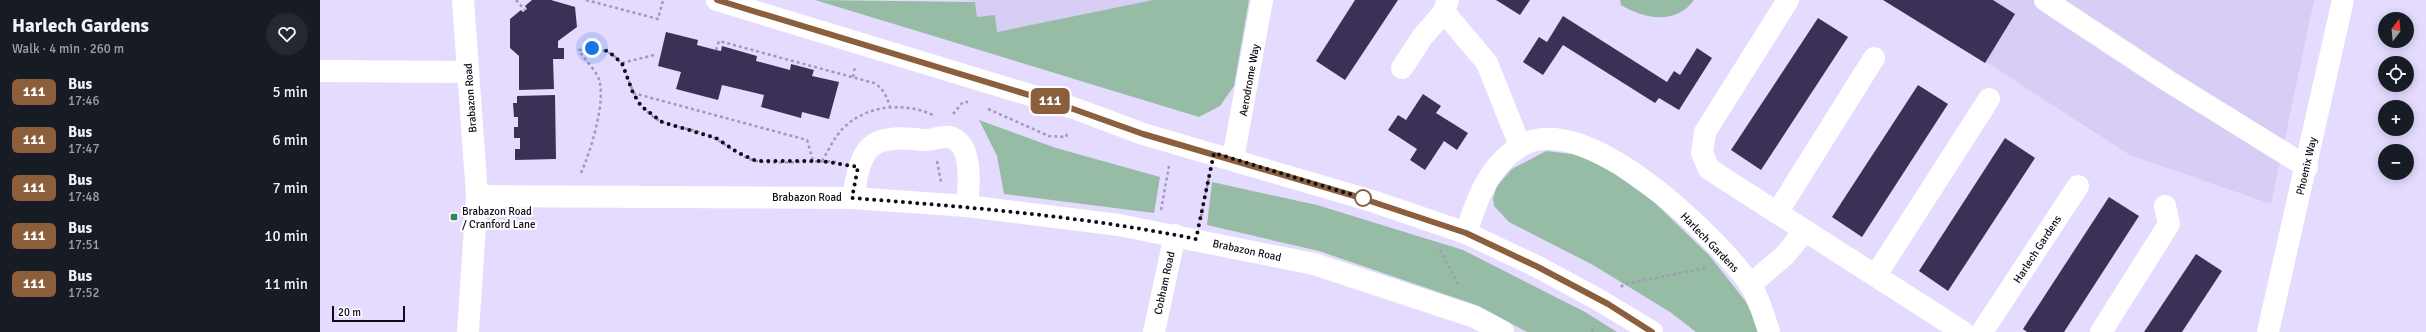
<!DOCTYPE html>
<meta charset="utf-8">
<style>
:root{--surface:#171b24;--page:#242831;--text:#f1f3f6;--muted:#9ea1a6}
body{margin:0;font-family:Signika,sans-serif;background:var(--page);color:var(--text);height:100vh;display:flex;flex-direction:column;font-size:15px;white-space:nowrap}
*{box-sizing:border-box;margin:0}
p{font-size:13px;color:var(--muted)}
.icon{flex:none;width:22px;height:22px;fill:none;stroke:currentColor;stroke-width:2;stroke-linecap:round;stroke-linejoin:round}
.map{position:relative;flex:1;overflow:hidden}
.sheet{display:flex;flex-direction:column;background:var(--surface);width:320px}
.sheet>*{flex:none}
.badge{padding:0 8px;border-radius:6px;font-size:14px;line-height:26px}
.needle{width:26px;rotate:16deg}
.buttons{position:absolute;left:2058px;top:12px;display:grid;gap:8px}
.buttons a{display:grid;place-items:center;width:36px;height:36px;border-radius:50%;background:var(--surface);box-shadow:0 2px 10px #0003;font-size:20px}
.scale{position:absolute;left:12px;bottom:10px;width:73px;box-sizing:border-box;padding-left:4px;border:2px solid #0f0c17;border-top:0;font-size:11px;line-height:14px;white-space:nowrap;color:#0f0c17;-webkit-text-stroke:3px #fff;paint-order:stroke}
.you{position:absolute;width:20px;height:20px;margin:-10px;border:3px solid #fff;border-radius:50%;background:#1a73e8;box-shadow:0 0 0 6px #1a73e833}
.map>.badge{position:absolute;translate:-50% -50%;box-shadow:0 0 0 2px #fff}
.round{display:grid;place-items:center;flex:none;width:42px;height:42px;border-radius:21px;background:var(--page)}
.headline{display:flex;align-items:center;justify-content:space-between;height:68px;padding:0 12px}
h1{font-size:19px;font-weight:700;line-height:30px}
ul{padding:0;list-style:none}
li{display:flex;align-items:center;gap:12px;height:48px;padding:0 12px}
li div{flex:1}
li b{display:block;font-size:15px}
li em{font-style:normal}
li .badge{min-width:44px;font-weight:700;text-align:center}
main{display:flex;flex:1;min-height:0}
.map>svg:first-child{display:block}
.built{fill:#d7cdf5}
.green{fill:#96bca5}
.building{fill:#3b3055}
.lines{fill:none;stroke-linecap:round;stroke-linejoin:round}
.path{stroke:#a19ab5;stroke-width:2.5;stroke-dasharray:3 3;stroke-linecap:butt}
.minor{stroke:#fff;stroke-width:22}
.line-casing{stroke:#fff;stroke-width:9}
.line{stroke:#8b5e3c;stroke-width:6}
.walk{stroke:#0f0c17;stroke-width:4;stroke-dasharray:0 7.2}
.stop-dot{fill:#fff;stroke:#8b5e3c;stroke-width:2}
.poi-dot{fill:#2f875c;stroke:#fff;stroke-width:1.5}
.labels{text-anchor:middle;stroke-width:4;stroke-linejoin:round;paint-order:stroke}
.street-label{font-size:11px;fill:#0f0c17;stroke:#fff}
.poi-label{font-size:11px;fill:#0f0c17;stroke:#fff;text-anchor:start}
</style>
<main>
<section class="sheet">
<div class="headline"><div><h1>Harlech Gardens</h1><p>Walk · 4 min · 260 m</p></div><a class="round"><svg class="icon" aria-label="heart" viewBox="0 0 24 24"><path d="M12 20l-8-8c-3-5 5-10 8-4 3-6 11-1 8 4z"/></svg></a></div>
<ul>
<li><span class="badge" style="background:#8b5e3c;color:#fff">111</span><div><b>Bus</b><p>17:46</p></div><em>5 min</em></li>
<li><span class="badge" style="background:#8b5e3c;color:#fff">111</span><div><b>Bus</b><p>17:47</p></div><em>6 min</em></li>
<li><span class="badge" style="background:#8b5e3c;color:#fff">111</span><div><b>Bus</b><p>17:48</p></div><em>7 min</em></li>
<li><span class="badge" style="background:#8b5e3c;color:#fff">111</span><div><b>Bus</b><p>17:51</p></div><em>10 min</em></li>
<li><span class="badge" style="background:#8b5e3c;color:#fff">111</span><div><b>Bus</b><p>17:52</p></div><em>11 min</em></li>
</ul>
</section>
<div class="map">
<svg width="2106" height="332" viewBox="0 0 2106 332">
<rect width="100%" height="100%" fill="#e4dbfe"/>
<!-- built -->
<g class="built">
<polygon points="641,0 833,0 676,32 657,17 655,2"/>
<polygon points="1570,0 1994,0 1951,204 1810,155"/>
</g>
<!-- green -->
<g class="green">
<polygon points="495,0 655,2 657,17 675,15 677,32 833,0 929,0 914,86 900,106 879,117"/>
<path d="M1300 0H1374C1356 25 1324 19 1301 5Z"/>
<polygon points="659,120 736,148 840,177 834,213 684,194 677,156"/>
<polygon points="1226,151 1260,155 1294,173 1335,203 1389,255 1426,302 1441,332 1376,332 1350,312 1273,265 1189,222 1174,206 1173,198 1177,186 1192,169"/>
<polygon points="892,182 997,205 1143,250 1265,312 1297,332 1207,332 1159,306 999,251 887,225"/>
</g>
<!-- building -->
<g class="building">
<polygon points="212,0 231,0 255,7 257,27 238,41 238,48 244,48 244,59 233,59 234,89 199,90 199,56 190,48 190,19 201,10 203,12 207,9 205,6"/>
<polygon points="1035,0 1078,0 1025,80 996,61"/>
<polygon points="1176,0 1210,0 1200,15"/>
<polygon points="1563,0 1673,0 1695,14 1665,63"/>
<polygon points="1243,16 1347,82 1354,71 1360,75 1377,48 1392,58 1359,110 1339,98 1335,103 1243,45 1223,75 1203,62 1219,37 1227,42"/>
<polygon points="1498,18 1528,37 1441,170 1411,150"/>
<polygon points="346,32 378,40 377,45 396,50 401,51 402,46 437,56 436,61 470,70 471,64 494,70 492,76 519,82 509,119 482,112 481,118 441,107 444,95 402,85 398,100 356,89 361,72 338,66"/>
<polygon points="1598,85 1628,104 1542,237 1512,217"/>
<polygon points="1103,94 1121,106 1116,113 1148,133 1137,150 1124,141 1105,170 1090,160 1097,149 1068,130 1078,115 1086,120"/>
<polygon points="235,95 236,159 195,160 195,149 200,149 200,138 194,138 194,127 198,127 198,117 194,117 193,103 197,103 197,96"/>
<polygon points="1685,138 1715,158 1628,291 1599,271"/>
<polygon points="1789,197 1819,216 1744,332 1707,332 1703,329"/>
<polygon points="1876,254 1902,271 1862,332 1824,332"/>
</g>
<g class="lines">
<!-- path -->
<g class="path">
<polyline points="196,0 205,10"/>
<polyline points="266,0 338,19 343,0"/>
<path d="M396 50 399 41 554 83C564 89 566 96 570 106"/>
<polyline points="302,63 334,55"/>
<polyline points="533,77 535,67"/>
<polyline points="313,93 487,140 493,161"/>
<polyline points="668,109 729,136 746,137 748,131"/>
<polyline points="633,114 643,102 648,102"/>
<path d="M502 161C507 153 511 144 516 137 537 106 581 100 613 115"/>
<polyline points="617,161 621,182"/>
<path d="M261 173C270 153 289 95 277 75 272 66 264 59 259 50 317 43 297 87 331 115 346 128 368 127 385 134 403 140 417 157 436 161 460 165 492 160 518 162"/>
<polyline points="841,210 849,166"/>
<polyline points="881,217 889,177"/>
<polyline points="1120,250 1139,286"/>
<polyline points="1301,287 1304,284 1386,268"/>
<polyline points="1272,332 1275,326"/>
</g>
<!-- minor -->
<g class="minor">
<polyline points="143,0 157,196 148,332"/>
<polyline points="397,0 756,109 823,134 1052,201 1146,233 1218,267 1279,300 1332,332"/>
<polyline points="1128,0 1124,12 1167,63 1200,146"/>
<polyline points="1468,0 1385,132 1382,153 1389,169 1643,332"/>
<polyline points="1725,0 1848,81 1987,167"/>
<polyline points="1082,68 1103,36 1124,12"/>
<polyline points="0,71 148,72"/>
<polyline points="913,159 942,0"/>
<polyline points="157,196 533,198 647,206 799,225 994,264 1155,317 1183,332"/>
<path d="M533 198C541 147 548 133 603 140 612 141 621 135 630 137 654 144 649 188 647 206"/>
<polyline points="1457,213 1554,58"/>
<path d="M1146 233C1157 199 1168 167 1199 147 1263 105 1396 236 1430 284 1439 298 1444 316 1449 332"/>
<polyline points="1556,275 1669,99"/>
<polyline points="1430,285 1464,256 1485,231"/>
<polyline points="834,332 855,235"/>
<polyline points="1662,332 1758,186"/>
<polyline points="1781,332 1849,224 1845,206"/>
<polyline points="1948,332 2023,0"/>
</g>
</g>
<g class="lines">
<!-- line casing -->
<g class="line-casing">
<polyline id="line" points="397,0 742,105 823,134 1038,197 1146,233 1218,267 1288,304 1332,332"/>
</g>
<!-- line -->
<use href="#line" class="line"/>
<!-- walk -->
<path class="walk" d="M272 48 288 51 302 63 313 93 321 106 342 122 396 138 417 152 436 161H502L538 167 532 198C648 207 763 216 876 239L894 153 1043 198"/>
</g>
<!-- markers -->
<circle class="stop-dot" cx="1043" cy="198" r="8"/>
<rect class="poi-dot" x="130" y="213" width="8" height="8" rx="2"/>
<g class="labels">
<!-- street labels -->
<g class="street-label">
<text transform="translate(929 80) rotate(-80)" y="4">Aerodrome Way</text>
<text transform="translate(150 98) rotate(-94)" y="4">Brabazon Road</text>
<text transform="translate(1986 166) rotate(-77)" y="4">Phoenix Way</text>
<text x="487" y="201">Brabazon Road</text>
<text transform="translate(1390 242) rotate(46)" y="4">Harlech Gardens</text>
<text transform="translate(1717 249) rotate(-57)" y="4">Harlech Gardens</text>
<text transform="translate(927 250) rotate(12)" y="4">Brabazon Road</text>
<text transform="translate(844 283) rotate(-78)" y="4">Cobham Road</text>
</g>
<!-- poi labels -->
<g class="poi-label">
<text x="142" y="215">Brabazon Road<tspan x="142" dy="13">/ Cranford Lane</tspan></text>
</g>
</g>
</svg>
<div class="buttons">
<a><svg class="needle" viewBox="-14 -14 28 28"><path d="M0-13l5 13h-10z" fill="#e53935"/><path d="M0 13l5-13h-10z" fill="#9ea1a6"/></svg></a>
<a><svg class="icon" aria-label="locate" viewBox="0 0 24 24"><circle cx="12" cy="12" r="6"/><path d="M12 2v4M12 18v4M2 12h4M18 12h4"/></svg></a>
<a>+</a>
<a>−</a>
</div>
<div class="scale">20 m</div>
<div class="you" style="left:272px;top:48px"></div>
<b class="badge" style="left:730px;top:101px;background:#8b5e3c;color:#fff">111</b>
</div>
</main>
